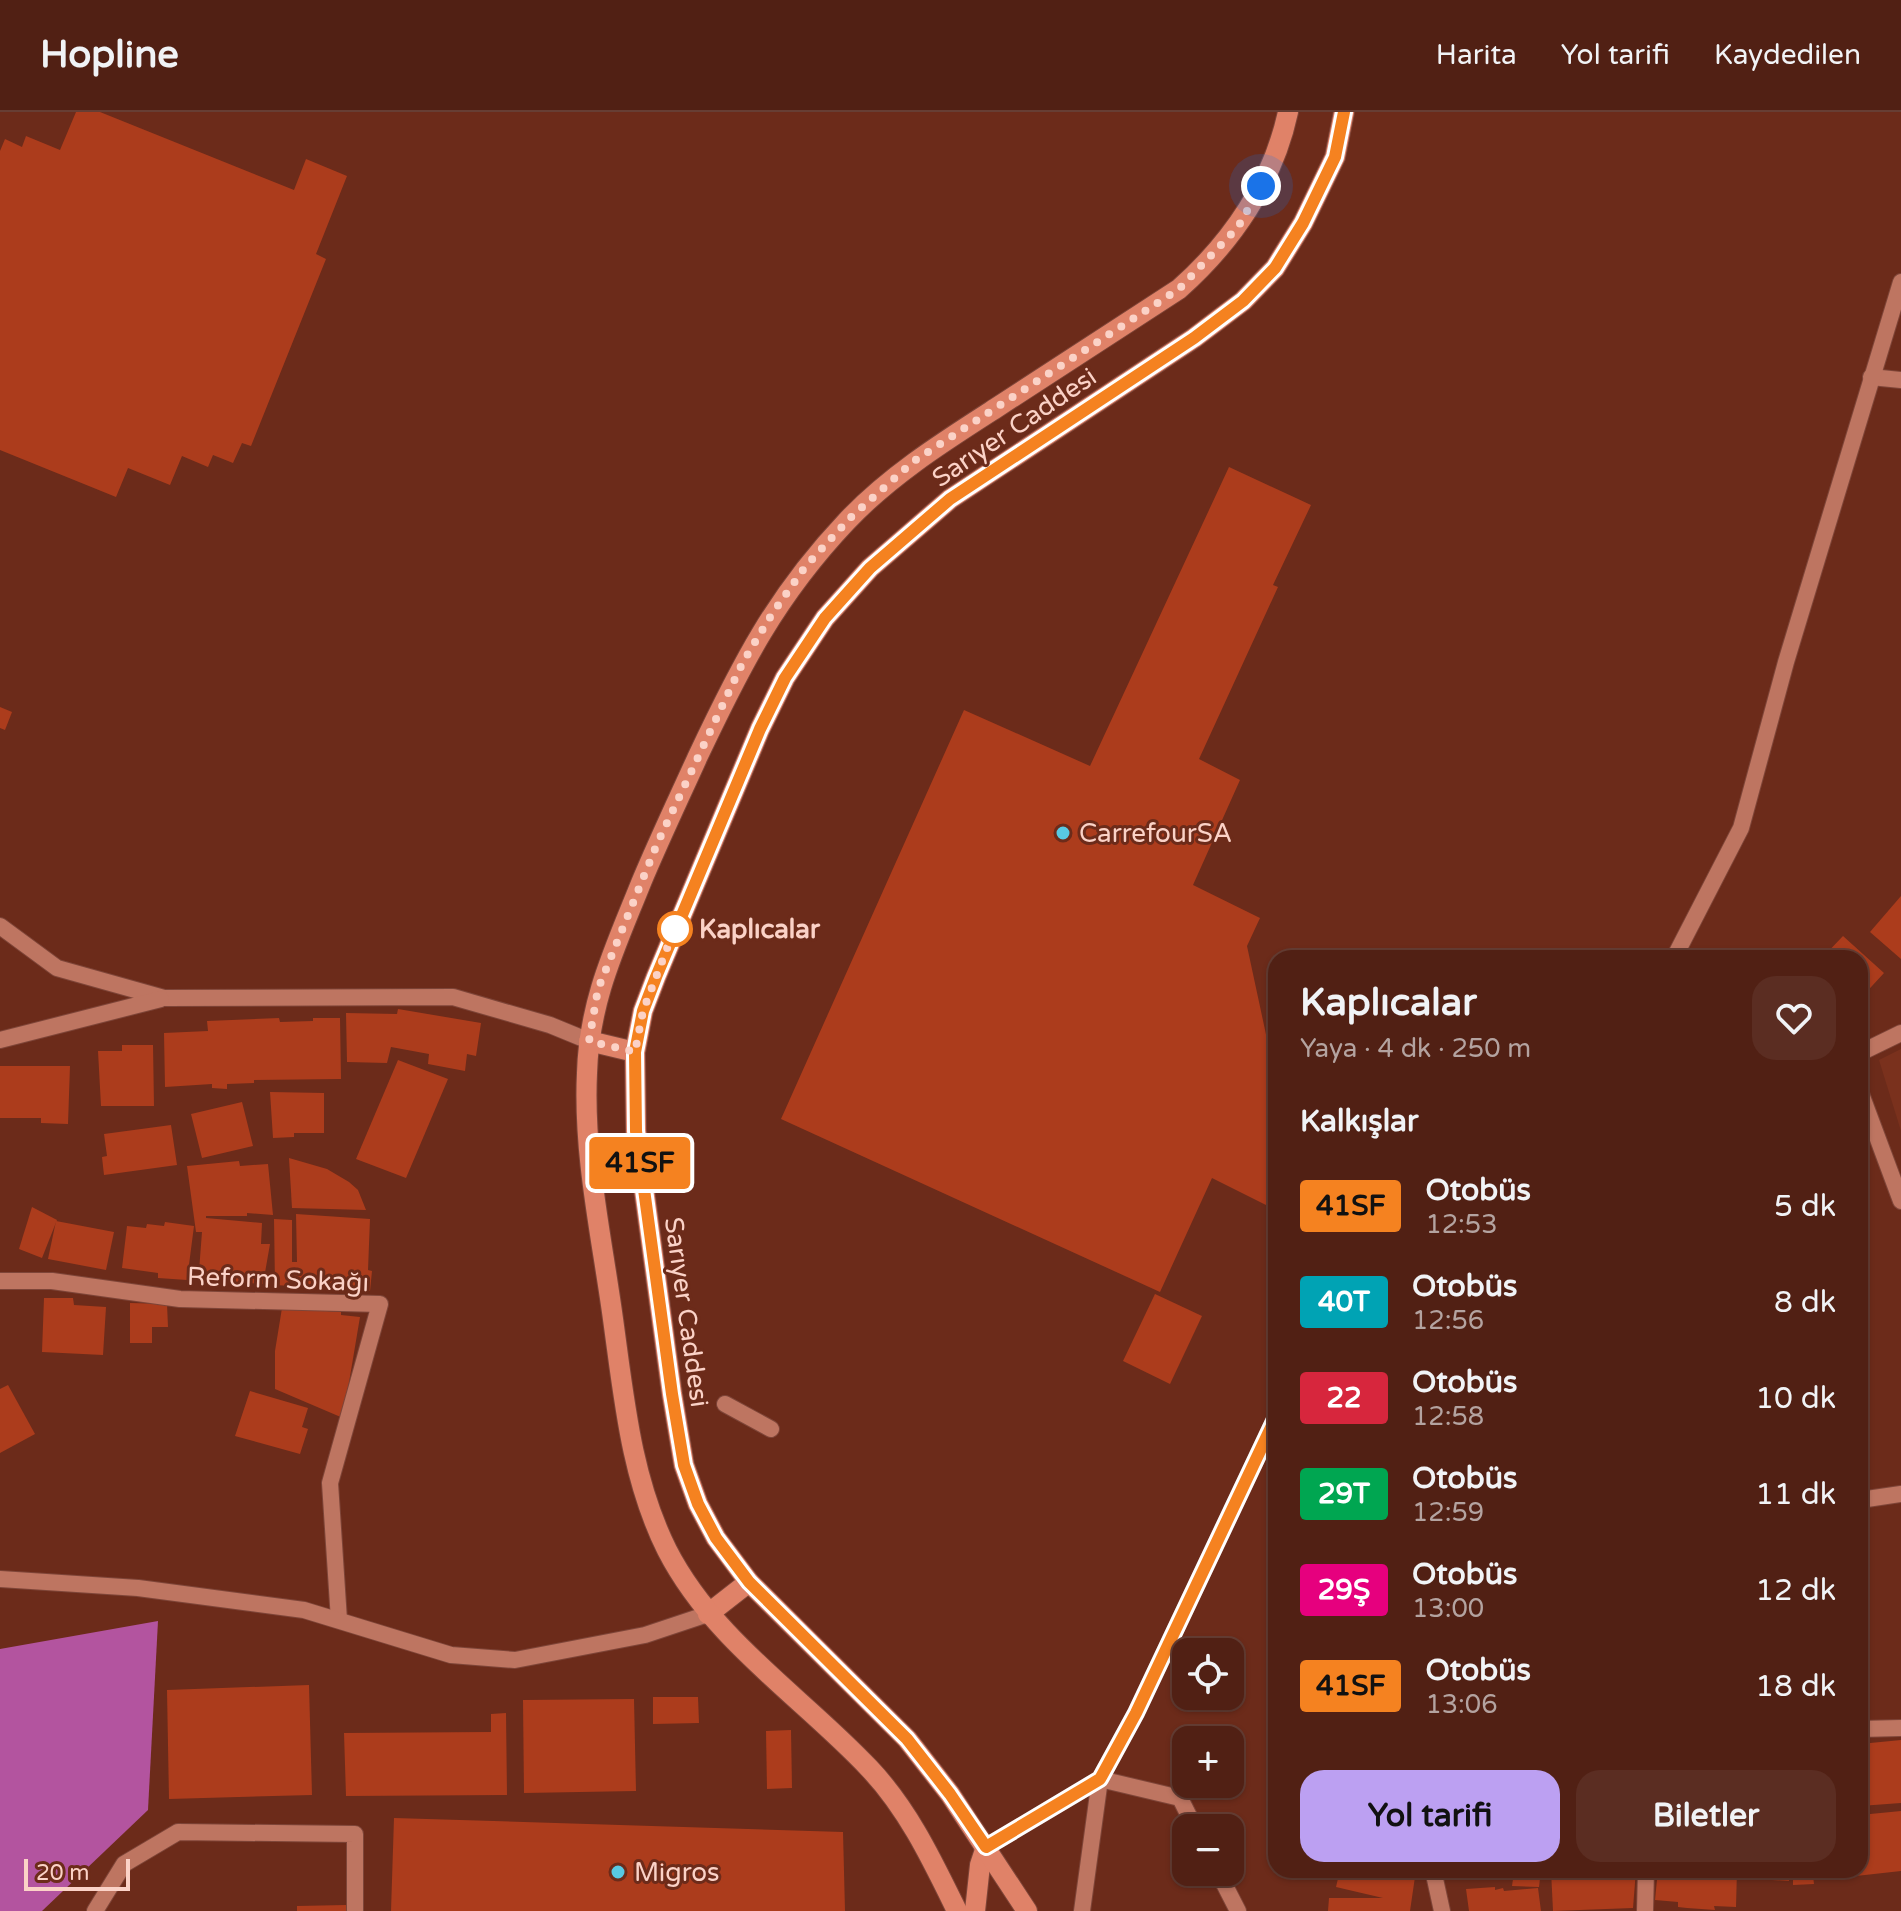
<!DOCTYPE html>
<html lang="tr">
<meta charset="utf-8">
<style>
:root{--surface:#512014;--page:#5b2d22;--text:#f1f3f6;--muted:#b4a3a0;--line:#673e34;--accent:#bca0f2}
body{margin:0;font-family:"Varela Round",sans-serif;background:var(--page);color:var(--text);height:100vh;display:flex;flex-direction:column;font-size:30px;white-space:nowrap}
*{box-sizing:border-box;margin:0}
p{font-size:26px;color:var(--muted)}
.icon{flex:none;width:44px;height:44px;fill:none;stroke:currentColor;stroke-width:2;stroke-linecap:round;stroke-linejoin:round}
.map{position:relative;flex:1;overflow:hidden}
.sheet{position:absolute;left:1268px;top:838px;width:600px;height:928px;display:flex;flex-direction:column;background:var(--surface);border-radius:24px;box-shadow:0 2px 6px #0004,0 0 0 2px var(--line)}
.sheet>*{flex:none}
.badge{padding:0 16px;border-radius:6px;font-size:28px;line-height:52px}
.tools{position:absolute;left:1172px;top:1526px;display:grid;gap:16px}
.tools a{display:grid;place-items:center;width:72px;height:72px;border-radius:16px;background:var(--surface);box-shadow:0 2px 6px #0004,0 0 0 2px var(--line);font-size:40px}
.scale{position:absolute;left:24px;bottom:20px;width:106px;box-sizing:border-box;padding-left:8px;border:4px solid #fbd2c7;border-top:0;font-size:22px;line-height:28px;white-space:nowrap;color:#fbd2c7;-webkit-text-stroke:6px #6c2b1a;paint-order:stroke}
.you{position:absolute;width:40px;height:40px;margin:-20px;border:6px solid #fff;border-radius:50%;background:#1a73e8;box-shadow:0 0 0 12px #1a73e833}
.map>.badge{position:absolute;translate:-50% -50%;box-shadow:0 0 0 4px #fff}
h2{padding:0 32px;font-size:30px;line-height:72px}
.round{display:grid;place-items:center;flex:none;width:84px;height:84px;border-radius:24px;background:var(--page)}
.head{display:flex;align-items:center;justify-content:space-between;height:136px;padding:0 32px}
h1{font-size:38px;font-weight:700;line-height:60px}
.cta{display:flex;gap:16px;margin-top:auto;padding:16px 32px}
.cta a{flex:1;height:92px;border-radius:24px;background:var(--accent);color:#111;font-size:32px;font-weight:700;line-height:92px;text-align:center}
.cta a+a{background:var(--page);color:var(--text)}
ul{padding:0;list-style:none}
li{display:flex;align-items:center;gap:24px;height:96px;padding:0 32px}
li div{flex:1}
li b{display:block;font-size:30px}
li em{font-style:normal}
li .badge{min-width:88px;font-weight:700;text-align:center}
header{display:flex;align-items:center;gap:48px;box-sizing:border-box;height:112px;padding:0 40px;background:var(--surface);border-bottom:2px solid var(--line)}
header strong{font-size:38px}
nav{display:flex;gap:44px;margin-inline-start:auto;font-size:28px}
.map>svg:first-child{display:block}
.built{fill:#7a311d}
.forest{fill:#b3549f}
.building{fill:#ac3c1c}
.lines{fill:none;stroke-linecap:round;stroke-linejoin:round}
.service-casing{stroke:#7e4538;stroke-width:18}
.minor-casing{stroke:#7e4538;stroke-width:18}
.tertiary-casing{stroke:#7e4538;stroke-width:18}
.primary-casing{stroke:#7e4538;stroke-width:22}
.service{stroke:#be7561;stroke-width:16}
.minor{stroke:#be7561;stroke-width:16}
.tertiary{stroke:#be7561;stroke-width:16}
.primary{stroke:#e08268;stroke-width:20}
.line-casing{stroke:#fff;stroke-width:18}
.line{stroke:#f58220;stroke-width:12}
.walk{stroke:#fbd2c7;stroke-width:8;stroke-dasharray:0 14.4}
.poi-dot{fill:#58c9e3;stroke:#6c2b1a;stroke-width:3}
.stop-dot{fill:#fff;stroke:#f58220;stroke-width:4}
.labels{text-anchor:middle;stroke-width:6;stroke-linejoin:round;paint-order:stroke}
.street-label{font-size:26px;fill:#fbd2c7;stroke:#6c2b1a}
.poi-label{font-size:26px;fill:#fbd2c7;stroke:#6c2b1a;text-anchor:start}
.stop-label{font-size:26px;font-weight:bold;fill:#fbd2c7;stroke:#6c2b1a;text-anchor:start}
</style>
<header>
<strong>Hopline</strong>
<nav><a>Harita</a><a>Yol tarifi</a><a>Kaydedilen</a></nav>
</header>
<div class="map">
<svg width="1901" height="1799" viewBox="0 0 1901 1799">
<rect width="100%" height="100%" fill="#6c2b1a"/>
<!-- built -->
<polygon class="built" points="1901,937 1901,1019 1879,948"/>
<!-- forest -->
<polygon class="forest" points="158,1509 148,1698 42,1799 0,1799 0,1537"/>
<!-- building -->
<g class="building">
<polygon points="76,0 100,0 294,78 306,47 347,64 316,142 326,147 251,334 242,331 233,351 213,343 208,355 182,344 170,373 128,356 116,385 0,338 0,39 5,27 22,35 26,24 60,38"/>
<polygon points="1229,355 1311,393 1273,473 1278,475 1199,647 1240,668 1193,773 1260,806 1247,834 1276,969 1276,1082 1270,1095 1212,1066 1160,1180 781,1007 964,598 1090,654"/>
<polygon points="0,595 12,600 5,618 0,616"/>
<polygon points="1901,784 1901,847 1870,820"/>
<polygon points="1843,824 1884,861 1860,887 1860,846 1822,846"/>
<polygon points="398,897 481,911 476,944 467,942 465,959 428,952 429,942 391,935 387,951 347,950 346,901 397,902"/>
<polygon points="279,906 280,910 313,909 313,906 340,906 341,967 254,968 254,971 227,972 227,977 212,976 212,972 165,975 164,921 208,919 207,909"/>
<polygon points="122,933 153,933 154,994 101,994 98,939 122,939"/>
<polygon points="398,948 448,967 406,1066 356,1047"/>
<polygon points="0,954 70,954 68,1012 41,1011 41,1006 0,1006"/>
<polygon points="270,980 324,981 324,1021 294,1021 294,1025 273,1026"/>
<polygon points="242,990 253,1034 202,1046 191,1002"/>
<polygon points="171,1013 177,1053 104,1063 102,1045 107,1044 104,1022"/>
<polygon points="289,1046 327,1057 349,1070 358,1078 366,1098 292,1096"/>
<polygon points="239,1049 240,1054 268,1052 273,1103 247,1101 247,1104 206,1104 206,1106 262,1111 261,1132 270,1132 263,1172 226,1170 225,1162 199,1159 202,1120 196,1120 187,1054"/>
<polygon points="32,1095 57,1108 42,1146 19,1137"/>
<polygon points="296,1102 370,1107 368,1158 372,1159 370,1179 275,1173 274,1107 292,1108 292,1150 297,1150"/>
<polygon points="56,1109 114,1120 106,1158 48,1147"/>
<polygon points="165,1110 194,1114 187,1168 158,1166 158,1161 122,1156 127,1114 146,1116 147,1112 164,1114"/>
<polygon points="1155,1182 1202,1204 1170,1272 1123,1249"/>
<polygon points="44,1186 73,1186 74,1193 106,1195 103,1243 42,1240"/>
<polygon points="130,1191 167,1192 168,1215 152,1215 152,1231 130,1231"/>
<polygon points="282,1196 341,1200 341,1203 360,1205 343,1306 275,1277 275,1239"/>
<polygon points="8,1273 35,1322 0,1341 0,1277"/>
<polygon points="250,1279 308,1296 302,1315 308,1317 300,1342 235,1324"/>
<polygon points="309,1573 312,1683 169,1687 167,1578"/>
<polygon points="653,1585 698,1585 699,1611 653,1612"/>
<polygon points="634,1587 636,1679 524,1681 523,1588"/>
<polygon points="506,1601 507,1683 346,1684 344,1621 491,1620 491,1602"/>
<polygon points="791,1618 792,1676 767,1677 766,1619"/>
<polygon points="1901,1628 1901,1691 1860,1694 1860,1632"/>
<polygon points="1901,1699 1901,1759 1856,1764 1855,1758 1860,1758 1860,1703"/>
<polygon points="394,1706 843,1720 845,1799 391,1799"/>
<polygon points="1340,1758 1416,1758 1410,1799 1328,1799 1329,1786 1383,1786 1336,1775"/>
<polygon points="1469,1758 1541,1758 1539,1775 1512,1774 1513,1767 1468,1764"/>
<polygon points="1551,1758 1636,1758 1633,1796 1553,1799"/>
<polygon points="1658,1758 1737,1758 1736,1795 1714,1794 1715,1798 1687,1796 1678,1795 1678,1790 1655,1788"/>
<polygon points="1739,1758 1788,1758 1789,1769 1739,1766"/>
<polygon points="1793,1763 1813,1764 1814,1772 1793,1773"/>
<polygon points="1495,1775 1495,1778 1503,1776 1504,1779 1538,1776 1541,1799 1469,1799 1466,1777"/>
<polygon points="346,1793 346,1799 297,1799 297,1794"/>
</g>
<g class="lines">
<!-- service casing -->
<g class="service-casing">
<g id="service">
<polyline points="1871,265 1901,268"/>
<polyline points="725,1292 771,1317"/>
</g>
</g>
<!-- minor casing -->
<g class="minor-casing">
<g id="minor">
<polyline points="0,814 57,856 164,886 453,885 550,913 589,929"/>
<polyline points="1674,846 1741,716 1786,550 1901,170"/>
<polyline points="0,928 161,887"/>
<polyline points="1860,979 1901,1089"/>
<polyline points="0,1169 52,1169 180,1187 380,1192 330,1371 339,1508"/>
<polyline points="1860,1388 1901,1382"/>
<polyline points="0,1467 138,1476 304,1498 451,1543 515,1548 645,1523 708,1502"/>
<polyline points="1860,1617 1901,1616"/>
<polyline points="1100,1667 1180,1686 1195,1716"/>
<polyline points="1433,1758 1442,1799"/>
<polyline points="1218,1760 1238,1799"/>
<polyline points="95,1799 124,1752 178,1720 355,1722 355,1799"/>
<polyline points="1645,1799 1646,1758"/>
</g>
</g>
<!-- tertiary casing -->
<g class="tertiary-casing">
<g id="tertiary">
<polyline points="1860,941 1901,921"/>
<polyline points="986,1735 1100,1667"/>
<polyline points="1082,1799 1100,1667 1136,1601 1276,1305"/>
</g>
</g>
<!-- primary casing -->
<g class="primary-casing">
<g id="primary">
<polyline points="589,929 635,940"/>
<polyline points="708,1502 749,1470"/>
<path d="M957 1799C932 1748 908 1697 869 1656 801 1584 713 1528 667 1438 631 1366 624 1286 613 1207 602 1126 583 1043 587 961 589 889 615 836 641 771 659 728 679 686 698 644 741 553 776 484 846 410 889 364 943 330 996 296 1057 256 1118 216 1179 177 1232 130 1273 70 1288 0"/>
<polyline points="975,1799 980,1753 986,1735"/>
<polyline points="1027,1799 950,1682 907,1627 749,1470 716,1426 698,1392 684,1353 672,1282 636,1019 635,940 643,899 656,865 760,617 785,566 825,506 870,456 950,387 1194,226 1243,189 1275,156 1303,111 1335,45 1344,0"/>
</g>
</g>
<!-- service -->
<use href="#service" class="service"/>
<!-- minor -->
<use href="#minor" class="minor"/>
<!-- tertiary -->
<use href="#tertiary" class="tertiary"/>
<!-- primary -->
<use href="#primary" class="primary"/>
</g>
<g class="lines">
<!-- line casing -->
<g class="line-casing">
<polyline id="line" points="1276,1305 1136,1601 1100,1667 986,1735 950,1682 907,1627 749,1470 716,1426 698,1392 684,1353 672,1282 636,1019 635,940 643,899 656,865 760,617 785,566 825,506 870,456 950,387 1194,226 1243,189 1275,156 1303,111 1335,45 1344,0"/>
</g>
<!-- line -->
<use href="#line" class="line"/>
<!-- walk -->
<polyline class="walk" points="675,817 676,813 643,899 635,940 589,929 598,877 657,732 743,550 772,502 805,455 850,406 914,349 1179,177 1238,115 1261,74"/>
</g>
<!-- markers -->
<g class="poi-dot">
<circle cx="1063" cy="721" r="8"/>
<circle cx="618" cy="1760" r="8"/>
</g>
<circle class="stop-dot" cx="675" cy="817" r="16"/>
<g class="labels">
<!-- street labels -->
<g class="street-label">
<text transform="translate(1014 315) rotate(-34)" y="9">Sarıyer Caddesi</text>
<text transform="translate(278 1167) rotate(2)" y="9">Reform Sokağı</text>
<text transform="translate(687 1200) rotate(82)" y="9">Sarıyer Caddesi</text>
</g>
<!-- poi labels -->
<g class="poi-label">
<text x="1079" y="730">CarrefourSA</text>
<text x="634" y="1769">Migros</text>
</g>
<!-- stop labels -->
<g class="stop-label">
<text x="699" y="826">Kaplıcalar</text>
</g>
</g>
</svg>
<div class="tools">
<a><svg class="icon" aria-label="locate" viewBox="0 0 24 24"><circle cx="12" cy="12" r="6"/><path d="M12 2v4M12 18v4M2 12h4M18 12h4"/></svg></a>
<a>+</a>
<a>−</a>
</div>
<div class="scale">20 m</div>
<div class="you" style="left:1261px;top:74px"></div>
<b class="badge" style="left:640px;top:1051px;background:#f58220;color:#111">41SF</b>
<section class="sheet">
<div class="head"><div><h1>Kaplıcalar</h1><p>Yaya · 4 dk · 250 m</p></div><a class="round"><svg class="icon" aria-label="heart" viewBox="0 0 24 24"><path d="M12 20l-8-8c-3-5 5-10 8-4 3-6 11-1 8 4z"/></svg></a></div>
<h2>Kalkışlar</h2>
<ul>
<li><span class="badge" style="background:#f58220;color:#111">41SF</span><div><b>Otobüs</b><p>12:53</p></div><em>5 dk</em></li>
<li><span class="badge" style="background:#00a3b4;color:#fff">40T</span><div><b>Otobüs</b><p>12:56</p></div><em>8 dk</em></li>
<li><span class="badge" style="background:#d7263d;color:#fff">22</span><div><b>Otobüs</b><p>12:58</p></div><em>10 dk</em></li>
<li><span class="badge" style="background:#00a651;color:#fff">29T</span><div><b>Otobüs</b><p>12:59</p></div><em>11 dk</em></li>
<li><span class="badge" style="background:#e6007e;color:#fff">29Ş</span><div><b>Otobüs</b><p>13:00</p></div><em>12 dk</em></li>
<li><span class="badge" style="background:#f58220;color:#111">41SF</span><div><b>Otobüs</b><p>13:06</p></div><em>18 dk</em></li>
</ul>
<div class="cta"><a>Yol tarifi</a><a>Biletler</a></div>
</section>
</div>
